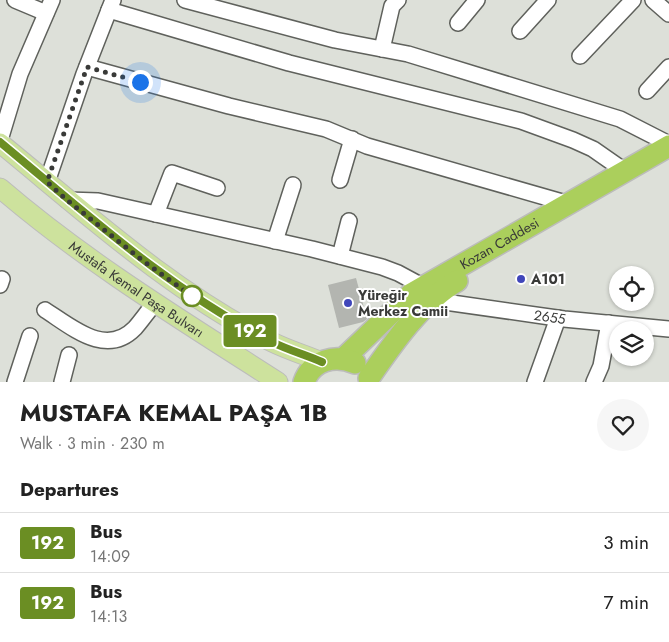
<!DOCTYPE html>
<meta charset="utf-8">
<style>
:root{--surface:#fff;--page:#f6f6f6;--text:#222;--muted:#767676;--line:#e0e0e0}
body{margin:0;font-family:Jost,sans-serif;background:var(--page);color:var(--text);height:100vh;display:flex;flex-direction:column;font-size:19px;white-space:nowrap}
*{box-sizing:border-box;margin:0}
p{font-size:16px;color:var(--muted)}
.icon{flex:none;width:28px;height:28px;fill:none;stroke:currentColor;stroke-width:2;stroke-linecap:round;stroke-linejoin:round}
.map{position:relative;height:382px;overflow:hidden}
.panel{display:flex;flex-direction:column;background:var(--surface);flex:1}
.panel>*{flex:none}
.badge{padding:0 10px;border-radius:4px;font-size:18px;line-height:32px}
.tools{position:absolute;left:609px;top:266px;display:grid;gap:10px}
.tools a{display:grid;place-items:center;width:45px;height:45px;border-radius:50%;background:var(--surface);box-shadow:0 1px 4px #0004;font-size:25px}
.you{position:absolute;width:25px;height:25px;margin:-12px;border:4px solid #fff;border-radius:50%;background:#1a73e8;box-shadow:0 0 0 8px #1a73e833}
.map>.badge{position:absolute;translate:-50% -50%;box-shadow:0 0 0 2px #fff}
h2{padding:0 20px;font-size:19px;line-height:45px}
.round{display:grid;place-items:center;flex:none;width:52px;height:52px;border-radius:26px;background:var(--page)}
.headline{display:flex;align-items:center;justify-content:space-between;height:85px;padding:0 20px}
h1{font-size:24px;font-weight:700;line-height:38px}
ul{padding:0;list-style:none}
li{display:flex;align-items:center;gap:15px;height:60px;padding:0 20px;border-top:1px solid var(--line)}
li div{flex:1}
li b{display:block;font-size:19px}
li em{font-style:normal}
li .badge{min-width:55px;font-weight:700;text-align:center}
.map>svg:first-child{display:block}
.building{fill:#b3b5b0}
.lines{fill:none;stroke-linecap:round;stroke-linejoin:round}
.minor-casing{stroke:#5f615c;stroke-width:18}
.major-casing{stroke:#bcbcbb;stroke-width:21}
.highway-casing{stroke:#bcbcbb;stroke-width:24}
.minor{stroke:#fff;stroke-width:15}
.major{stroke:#cde29d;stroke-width:19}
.highway{stroke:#abcf5c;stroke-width:21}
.line-casing{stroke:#fff;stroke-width:11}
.line{stroke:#6b8e23;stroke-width:8}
.walk{stroke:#393a38;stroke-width:5;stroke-dasharray:0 9}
.poi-dot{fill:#4046ba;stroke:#fff;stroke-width:2}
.stop-dot{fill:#fff;stroke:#6b8e23;stroke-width:2.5}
.labels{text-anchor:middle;stroke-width:4;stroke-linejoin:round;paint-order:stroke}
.street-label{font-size:14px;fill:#393a38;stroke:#fff}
.poi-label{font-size:14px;font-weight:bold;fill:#393a38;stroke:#fff;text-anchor:start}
</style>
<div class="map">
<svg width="669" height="382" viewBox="0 0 669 382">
<rect width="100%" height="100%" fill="#dde0d9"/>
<!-- building -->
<polygon class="building" points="356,278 367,319 363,322 339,328 328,285"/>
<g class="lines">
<!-- minor casing -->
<g class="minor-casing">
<g id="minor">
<polyline points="15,0 46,13"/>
<polyline points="185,0 335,40 408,54 620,119 669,144"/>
<polyline points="653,0 669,14"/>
<polyline points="109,10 289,63 521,121 573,140 593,149 626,172"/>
<polyline points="458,23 477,0"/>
<polyline points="520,31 548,0"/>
<polyline points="382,49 392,6 398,0"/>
<polyline points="580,56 633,0"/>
<polyline points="87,67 229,106 326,129 367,146 569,204"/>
<polyline points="647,91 669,67"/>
<polyline points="0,140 20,74 52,0"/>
<polyline points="340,180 352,139"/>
<polyline points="47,182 84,74 113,0"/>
<polyline points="67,200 98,201 312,249 382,267 398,273 424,287"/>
<polyline points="156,214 172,173 217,188"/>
<polyline points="275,241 293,185"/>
<polyline points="340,256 349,221"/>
<polyline points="0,285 2,279"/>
<path id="s1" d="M431 300 564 319 669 329"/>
<path d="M45 310C72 327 106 358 135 328 142 320 148 311 155 303"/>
<polyline points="15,382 30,336"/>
<polyline points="62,382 69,355"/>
<polyline points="535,382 558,318"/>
<polyline points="594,382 601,366 609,323"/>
</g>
</g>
<!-- major casing -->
<g class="major-casing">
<g id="major">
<path d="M0 143C87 214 171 291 272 342 288 350 305 355 322 362"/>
<path id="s2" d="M0 188C86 262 183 321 278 382"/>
</g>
</g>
<!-- highway casing -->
<g class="highway-casing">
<g id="highway">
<path id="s3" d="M343 359 411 294 669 146"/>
<path d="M369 378C391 346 423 300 457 281"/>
<path d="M304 382C312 360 335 354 355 363"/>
</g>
</g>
<!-- minor -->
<use href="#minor" class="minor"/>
<!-- major -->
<use href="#major" class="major"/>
<!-- highway -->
<use href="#highway" class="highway"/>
</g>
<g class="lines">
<!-- line casing -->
<g class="line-casing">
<path id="line" d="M0 142C87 214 171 291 272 342 288 350 306 355 322 362"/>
</g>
<!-- line -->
<use href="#line" class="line"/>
<!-- walk -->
<polyline class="walk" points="140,82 87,67 47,182 67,200 142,260 192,296"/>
</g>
<!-- markers -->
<g class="poi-dot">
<circle cx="521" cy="279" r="5"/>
<circle cx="348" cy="303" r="5"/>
</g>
<circle class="stop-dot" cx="192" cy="296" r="10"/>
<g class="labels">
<!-- street labels -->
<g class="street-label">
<text dy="5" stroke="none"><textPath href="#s3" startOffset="196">Kozan Caddesi</textPath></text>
<text dy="5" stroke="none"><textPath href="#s2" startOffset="170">Mustafa Kemal Paşa Bulvarı</textPath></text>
<text dy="5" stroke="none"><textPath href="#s1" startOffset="120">2655</textPath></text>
</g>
<!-- poi labels -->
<g class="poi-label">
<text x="531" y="284">A101</text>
<text x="358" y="300">Yüreğir<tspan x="358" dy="16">Merkez Camii</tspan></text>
</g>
</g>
</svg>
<div class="tools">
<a><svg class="icon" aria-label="locate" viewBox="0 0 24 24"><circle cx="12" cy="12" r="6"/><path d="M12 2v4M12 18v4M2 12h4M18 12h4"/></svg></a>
<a><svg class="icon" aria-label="layers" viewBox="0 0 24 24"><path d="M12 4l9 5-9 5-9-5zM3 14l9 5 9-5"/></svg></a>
</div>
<div class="you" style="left:140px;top:82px"></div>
<b class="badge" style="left:250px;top:331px;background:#6b8e23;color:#fff">192</b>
</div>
<section class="panel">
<div class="headline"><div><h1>MUSTAFA KEMAL PAŞA 1B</h1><p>Walk · 3 min · 230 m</p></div><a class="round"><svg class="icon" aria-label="heart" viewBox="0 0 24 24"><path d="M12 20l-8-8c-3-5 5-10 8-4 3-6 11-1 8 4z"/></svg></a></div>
<h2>Departures</h2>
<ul>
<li><span class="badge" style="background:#6b8e23;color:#fff">192</span><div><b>Bus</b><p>14:09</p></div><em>3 min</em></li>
<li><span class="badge" style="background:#6b8e23;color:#fff">192</span><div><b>Bus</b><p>14:13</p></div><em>7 min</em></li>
</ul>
</section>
